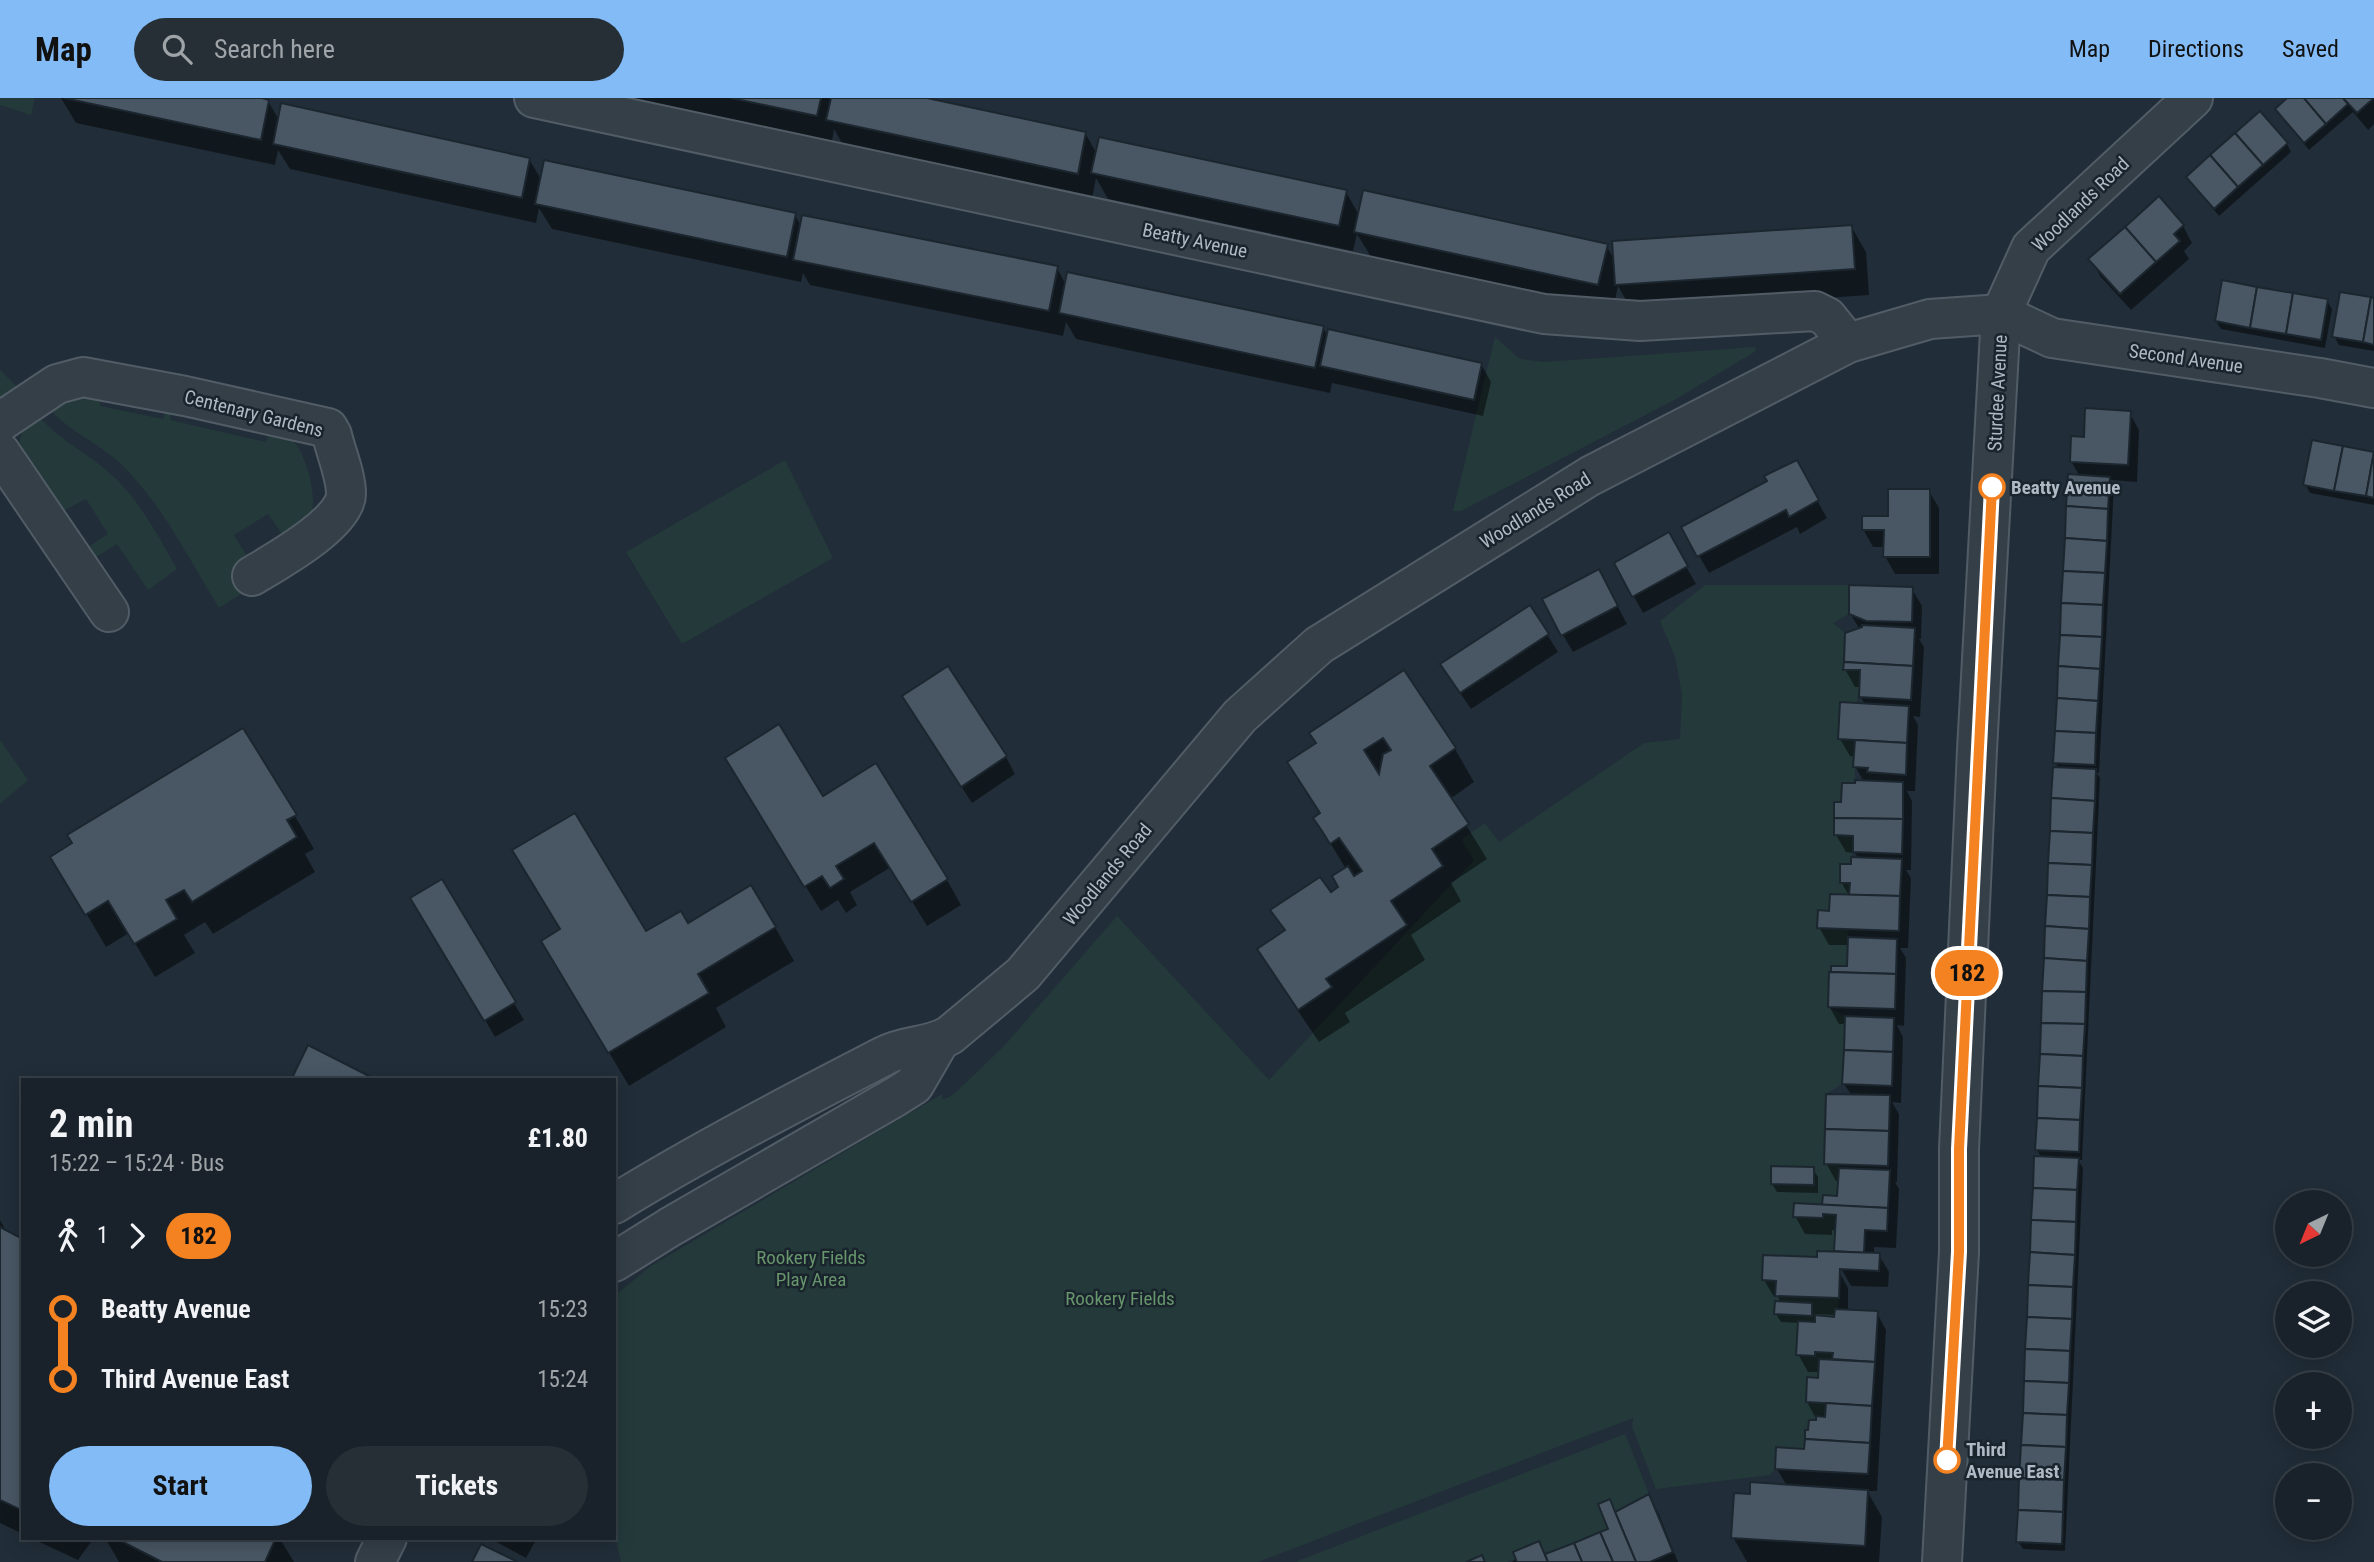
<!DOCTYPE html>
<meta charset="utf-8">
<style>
:root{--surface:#19222a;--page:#262f36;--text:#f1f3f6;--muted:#9fa4a8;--line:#373f47;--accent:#82bbf6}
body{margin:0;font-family:"Roboto Condensed",sans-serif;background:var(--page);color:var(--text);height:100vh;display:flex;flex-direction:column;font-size:26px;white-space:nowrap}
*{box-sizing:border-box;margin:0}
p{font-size:23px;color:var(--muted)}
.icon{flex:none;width:38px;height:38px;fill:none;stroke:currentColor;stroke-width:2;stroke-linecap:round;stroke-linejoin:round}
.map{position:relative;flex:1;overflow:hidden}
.details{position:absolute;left:21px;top:980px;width:595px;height:462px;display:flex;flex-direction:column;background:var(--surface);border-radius:0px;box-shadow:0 4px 18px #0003,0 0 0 2px var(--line)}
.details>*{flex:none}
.badge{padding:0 14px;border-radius:23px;font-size:24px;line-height:46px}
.needle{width:46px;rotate:223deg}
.buttons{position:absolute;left:2275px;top:1092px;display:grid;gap:14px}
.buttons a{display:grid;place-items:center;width:77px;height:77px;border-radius:50%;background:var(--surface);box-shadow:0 4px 18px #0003,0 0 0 2px var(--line);font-size:35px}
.map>.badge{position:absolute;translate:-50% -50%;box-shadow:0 0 0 4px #fff}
.legs{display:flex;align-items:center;gap:10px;height:77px;padding:0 28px;font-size:23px}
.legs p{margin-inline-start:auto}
.overview{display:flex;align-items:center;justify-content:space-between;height:119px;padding:0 28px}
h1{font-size:38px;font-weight:700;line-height:52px}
.action{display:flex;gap:14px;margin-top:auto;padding:14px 28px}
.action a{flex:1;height:80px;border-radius:42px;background:var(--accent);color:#111;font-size:28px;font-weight:700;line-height:80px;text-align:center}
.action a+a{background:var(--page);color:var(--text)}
ul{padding:0 28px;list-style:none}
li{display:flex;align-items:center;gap:24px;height:70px;font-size:26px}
li i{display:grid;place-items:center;width:10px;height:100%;margin:0 9px;background:currentColor}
li i::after{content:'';width:18px;height:18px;margin:-9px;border:5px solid;border-radius:50%;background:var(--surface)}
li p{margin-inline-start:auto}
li:first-child i{background:linear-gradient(#0000 50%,currentColor 0)}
li:last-child i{background:linear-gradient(currentColor 50%,#0000 0)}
header{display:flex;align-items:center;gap:42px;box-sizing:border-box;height:98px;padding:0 35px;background:var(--accent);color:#111}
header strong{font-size:33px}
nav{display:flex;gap:38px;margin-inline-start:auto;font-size:24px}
.search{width:490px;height:63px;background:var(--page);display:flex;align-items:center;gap:18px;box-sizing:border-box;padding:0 24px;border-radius:38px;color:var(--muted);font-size:26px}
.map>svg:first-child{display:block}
.green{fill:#243a3a}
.shadow{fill:#0007;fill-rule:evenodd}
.building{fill:#495764;stroke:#1c262f;stroke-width:2;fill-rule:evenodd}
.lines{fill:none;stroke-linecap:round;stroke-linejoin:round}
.minor-casing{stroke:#525c66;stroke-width:42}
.tertiary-casing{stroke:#525c66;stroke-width:42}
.minor{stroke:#343f48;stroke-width:38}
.tertiary{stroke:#343f48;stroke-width:38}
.line-1-casing{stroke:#fff;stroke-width:16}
.line-1{stroke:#f58220;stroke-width:10}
.stop-1-dot{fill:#fff;stroke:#f58220;stroke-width:3.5}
.labels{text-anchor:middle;stroke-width:5;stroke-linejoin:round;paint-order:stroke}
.street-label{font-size:19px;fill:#afb9c5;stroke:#1a242d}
.stop-label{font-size:19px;font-weight:bold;fill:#afb9c5;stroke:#1a242d;text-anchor:start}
.park-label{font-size:19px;fill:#67956c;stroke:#1a242d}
</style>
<header>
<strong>Map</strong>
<div class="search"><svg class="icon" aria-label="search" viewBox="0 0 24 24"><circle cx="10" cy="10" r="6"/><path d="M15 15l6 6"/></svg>Search here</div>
<nav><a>Map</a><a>Directions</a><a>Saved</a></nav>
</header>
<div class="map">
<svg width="2374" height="1464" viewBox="0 0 2374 1464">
<rect width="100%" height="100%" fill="#212d38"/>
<!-- green -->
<g class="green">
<polygon points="0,0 35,0 31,17 0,7"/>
<polygon points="1495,239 1520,261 1544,264 1755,249 1756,253 1676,301 1461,413 1453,413"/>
<polygon points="0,272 19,291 0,300"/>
<path d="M101 293 100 308 163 321 167 308 173 310 170 322 266 344 270 331C279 335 288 337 294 344 306 356 319 403 310 418 305 427 291 433 284 439L268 416 234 437 249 461 255 487 219 510C189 461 162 406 121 366 99 345 67 333 48 309Z"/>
<path d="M38 317C55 339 84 353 105 371 137 397 157 436 177 471L148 492 117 446 93 461 85 451 108 436 86 401 61 414 19 349C20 333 26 326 38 317Z"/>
<polygon points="785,362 833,460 682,546 626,454"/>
<polygon points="1705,487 1849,487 1849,516 1833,525 1845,535 1844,572 1860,572 1857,605 1840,605 1838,641 1855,642 1855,685 1842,686 1841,704 1834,704 1834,737 1853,738 1851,766 1840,766 1840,784 1850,785 1849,797 1830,796 1829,813 1818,812 1848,831 1847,868 1831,868 1829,874 1828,909 1845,918 1842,986 1826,996 1824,1065 1839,1066 1837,1098 1794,1119 1823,1120 1823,1116 1836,1117 1834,1153 1817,1153 1817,1159 1763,1157 1762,1182 1776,1183 1775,1198 1839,1200 1838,1211 1835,1211 1834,1219 1816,1217 1815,1224 1798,1223 1815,1258 1815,1254 1833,1255 1832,1261 1819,1261 1818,1280 1807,1279 1806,1304 1826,1305 1825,1319 1817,1318 1816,1322 1809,1322 1808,1332 1805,1333 1804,1351 1776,1349 1775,1371 1770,1377 1656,1391 1632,1329 1633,1320 1258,1464 621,1464 614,1432 614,1198 651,1168 942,996 943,1002 953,997 1004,948 1117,818 1269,982 1474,762 1461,742 1485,725 1499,744 1644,645 1680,641 1682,597 1675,559 1660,523"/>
<polygon points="0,642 28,682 0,706"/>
<polygon points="1625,1336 1649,1396 1615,1414 1610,1401 1599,1405 1608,1431 1545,1456 1539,1443 1513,1454 1515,1461 1507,1464 1485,1464 1482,1457 1466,1464 1295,1464"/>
</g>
<!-- shadow -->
<g class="shadow">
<polygon points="61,0 253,0 268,3 279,22 529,61 542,83 795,117 801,128 1057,170 1066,187 1323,229 1328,239 1481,266 1491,284 1483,318 1332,285 1330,295 1076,241 1066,224 1063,238 810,187 803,175 801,184 552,131 539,110 536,125 290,71 278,52 275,67 76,25"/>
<polygon points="622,0 919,0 1085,35 1097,56 1346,94 1359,117 1606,147 1615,163 1851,128 1866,154 1869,197 1632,213 1618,188 1613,212 1371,159 1357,136 1353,153 1108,101 1096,80 1092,101 843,47 834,31 832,43"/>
<polygon points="2290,0 2374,0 2374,26 2368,32 2353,14 2309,52 2277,12"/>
<polygon points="2287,46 2291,54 2219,118 2188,80"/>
<polygon points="2183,128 2192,145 2184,153 2189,161 2131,212 2100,178 2091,161"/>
<polygon points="2374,202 2374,253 2339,247 2334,238"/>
<polygon points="2327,203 2332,211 2325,250 2221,231 2216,223"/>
<polygon points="2129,314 2139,332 2137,384 2110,382 2114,388 2099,675 2096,674 2100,680 2082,1062 2078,1062 2083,1070 2065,1453 2023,1451 2018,1443 2042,1060 2037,1052 2059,671 2055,664 2080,379 2071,363 2085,341"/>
<polygon points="2374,356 2374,407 2310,395 2305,386"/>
<polygon points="1796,365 1827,420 1800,436 1797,429 1709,475 1683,430 1769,383"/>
<polygon points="1929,393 1939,410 1939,476 1895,476 1885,458 1885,449 1873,449 1863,431 1890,420"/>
<polygon points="1668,437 1696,486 1643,515 1616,466"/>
<polygon points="1608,490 1627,526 1573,554 1563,537"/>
<path d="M1912 491 1922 508 1921 541H1919L1924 549 1920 619 1913 618 1918 627 1915 693H1907L1912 703 1911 772H1906L1911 780 1908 850H1900L1906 860 1904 928 1897 927 1903 939 1901 1005 1892 1004 1899 1016 1897 1084H1895L1899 1091 1896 1150 1874 1149V1157H1879L1889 1174 1888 1189 1851 1188 1841 1170H1837L1848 1190V1213L1877 1215 1886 1232 1877 1393H1867L1882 1419 1879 1464H1747L1733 1439 1752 1397 1787 1388 1777 1371 1806 1352 1818 1324 1807 1304 1820 1281V1274H1808L1798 1256 1800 1225 1781 1224 1776 1216 1781 1205 1778 1199H1774L1764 1182 1836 1155 1837 1133 1832 1132V1137L1805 1136 1795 1118 1824 1108 1839 1100 1840 1083H1836L1826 1065 1852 998 1844 986 1846 926H1839L1829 908 1833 869 1848 870 1849 847H1829L1819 829 1831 815 1850 799 1841 784 1859 761 1855 755 1846 754 1836 737 1843 706 1864 684 1855 668 1856 659 1850 658 1840 641 1866 608 1860 598 1861 589H1855L1845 571 1860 532 1850 515ZM1816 1216 1836 1217V1220L1815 1219Z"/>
<polygon points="1530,509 1558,554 1471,611 1452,583"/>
<polygon points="1403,574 1455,651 1474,684 1450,701 1487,761 1451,785 1461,803 1411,837 1425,862 1345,915 1350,924 1319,944 1279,885 1259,851 1285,834 1273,812 1330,797 1340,790 1346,771 1315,720 1321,717 1289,665 1317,646"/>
<polygon points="914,616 1006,659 1015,676 972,705"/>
<polygon points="742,686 822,700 947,782 961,807 927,828 891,769 850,794 857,807 846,815 838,802 821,813"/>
<polygon points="295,718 314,751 305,756 315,774 213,836 205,824 184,837 195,855 155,879 129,835 106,849 53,759"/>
<polygon points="442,783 524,922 495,939 413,800"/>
<polygon points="688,827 775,829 794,863 716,910 726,929 629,988 563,877 646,836"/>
<polygon points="1813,1071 1818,1079 1818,1095 1777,1094 1772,1086"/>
<polygon points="0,1122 6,1133 23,1143 23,1436 0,1425"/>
<polygon points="1649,1398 1659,1416 1678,1464 1512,1464 1539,1445 1546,1458 1611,1432 1610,1403 1616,1415"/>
<polygon points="31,1440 94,1440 78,1462"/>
<polygon points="101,1440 284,1440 282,1444 294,1464 119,1464 107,1443"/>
<polygon points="489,1440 537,1440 526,1460"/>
</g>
<!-- building -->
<g class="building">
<polygon points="64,0 262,0 269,2 261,42"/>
<polygon points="731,0 821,0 817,18"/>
<polygon points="831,0 927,0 1086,34 1078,76 826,22"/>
<polygon points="2287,0 2304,0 2326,26 2304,45 2275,11"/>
<polygon points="2304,0 2343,0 2348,6 2326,26"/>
<polygon points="2343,0 2374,0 2357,15"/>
<polygon points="281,5 530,60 522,100 273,46"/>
<polygon points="2260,13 2288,45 2263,67 2235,35"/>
<polygon points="2235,35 2263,67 2238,89 2210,57"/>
<polygon points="1099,39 1347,92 1339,128 1091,75"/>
<polygon points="2210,57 2238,89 2214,111 2186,79"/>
<polygon points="544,62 796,115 787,159 535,106"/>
<polygon points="1363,92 1608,146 1598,187 1354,134"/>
<polygon points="2159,98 2184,127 2174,136 2180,143 2156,164 2125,129"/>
<polygon points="802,117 1058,168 1049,213 793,162"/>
<polygon points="1852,127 1855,171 1615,187 1612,143"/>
<polygon points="2125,129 2156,164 2120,196 2088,161"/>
<polygon points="1067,174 1324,228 1315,270 1059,215"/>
<polygon points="2222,182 2257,189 2250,230 2215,223"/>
<polygon points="2257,189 2293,195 2286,236 2250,230"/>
<polygon points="2340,194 2371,199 2363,244 2332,239"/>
<polygon points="2293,195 2328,201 2321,242 2286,236"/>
<polygon points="2371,199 2374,200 2374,247 2363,244"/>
<polygon points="1328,231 1482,265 1474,302 1320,268"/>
<polygon points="2085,310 2131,313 2128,367 2070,364 2071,338 2084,339"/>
<polygon points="2312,342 2343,348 2334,393 2303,387"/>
<polygon points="2343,348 2374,354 2366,398 2334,393"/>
<polygon points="2374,354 2374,400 2366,398"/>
<polygon points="1797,362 1819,402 1789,419 1786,412 1697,459 1681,429 1767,383 1764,378"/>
<polygon points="2068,376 2110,379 2108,411 2066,408"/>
<polygon points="1888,391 1930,391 1930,459 1883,459 1884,432 1862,432 1862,418 1888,418"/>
<polygon points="2066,408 2108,411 2107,443 2065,440"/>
<polygon points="1669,434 1688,468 1632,499 1614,465"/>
<polygon points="2065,440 2107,443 2105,475 2063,473"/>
<polygon points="1599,471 1618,508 1561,538 1542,501"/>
<polygon points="2063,473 2105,475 2103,507 2061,505"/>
<polygon points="1849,487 1913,489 1912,524 1866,523 1849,516"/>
<polygon points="2061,505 2103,507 2102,539 2060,537"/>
<polygon points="1530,507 1549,536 1460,595 1440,566"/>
<polygon points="1862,527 1915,530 1913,568 1844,564 1845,535 1862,529"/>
<polygon points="2060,537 2102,539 2100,571 2058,568"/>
<polygon points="1844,564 1913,568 1911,602 1859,599 1860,572 1843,572"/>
<polygon points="948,568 1007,658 961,689 902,598"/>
<polygon points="2058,568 2100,571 2098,603 2057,600"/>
<path d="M1404 572 1456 650 1430 668 1469 726 1432 751 1443 768 1391 803 1407 827 1326 881 1332 889 1298 912 1257 851 1285 832 1270 812 1320 779 1331 794 1338 789 1332 778 1348 768 1354 778 1362 773 1339 740 1330 746 1322 733 1313 720 1320 715 1287 664 1316 645 1309 635ZM1383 640 1391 652 1383 656 1379 676 1364 652Z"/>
<polygon points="2057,600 2098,603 2096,635 2055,633"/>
<polygon points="1840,604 1909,608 1907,645 1838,641"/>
<polygon points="779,626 823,698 876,665 948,781 911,804 874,745 836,768 844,781 830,790 822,778 804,789 725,660"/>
<polygon points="243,630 297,717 287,722 297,739 192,804 184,792 166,802 177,821 134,846 108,803 85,817 50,759 72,745 67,737"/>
<polygon points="2055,633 2096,635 2095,667 2053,665"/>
<polygon points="1855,642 1907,645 1906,677 1867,674 1868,670 1853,669"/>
<polygon points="2053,669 2096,671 2095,703 2051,700"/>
<polygon points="1855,682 1903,684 1903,721 1834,720 1834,704 1841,704 1842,685 1855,685"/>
<polygon points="2051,700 2095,703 2093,735 2050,733"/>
<polygon points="575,715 646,833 681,813 688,825 751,787 776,829 698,876 709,895 608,955 541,843 560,831 512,752"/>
<polygon points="1834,720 1903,721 1902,756 1853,754 1853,738 1834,737"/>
<polygon points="2050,733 2093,735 2092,767 2048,765"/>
<polygon points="1851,759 1902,761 1900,798 1849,797 1850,785 1840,785 1840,766 1851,766"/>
<polygon points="2048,765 2092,767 2090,799 2047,797"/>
<polygon points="442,781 516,904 484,923 410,800"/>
<polygon points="1830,796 1900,798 1899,833 1817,830 1818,812 1829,813"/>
<polygon points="2047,797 2090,799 2089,831 2045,828"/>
<polygon points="2045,828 2089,831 2087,863 2044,860"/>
<polygon points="1848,839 1897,841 1896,876 1831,874 1831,868 1847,868"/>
<polygon points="2044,860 2087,863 2086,894 2042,893"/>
<polygon points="1829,874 1896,876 1895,911 1828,909"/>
<polygon points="2042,893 2086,894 2085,926 2041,925"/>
<polygon points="1845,918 1894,920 1893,954 1844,952"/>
<polygon points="2041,925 2085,926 2083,958 2040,956"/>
<polygon points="308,947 377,982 291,982"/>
<polygon points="1844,952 1893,954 1892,988 1842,986"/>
<polygon points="2040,956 2083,958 2082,990 2038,988"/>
<polygon points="2038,988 2082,990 2080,1022 2037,1020"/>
<polygon points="1826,996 1890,997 1889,1033 1825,1031"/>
<polygon points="2037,1020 2080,1022 2079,1054 2035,1052"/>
<polygon points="1825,1031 1889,1033 1888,1068 1824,1066"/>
<polygon points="2034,1058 2079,1060 2077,1092 2033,1090"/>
<polygon points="1771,1068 1814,1069 1814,1087 1771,1086"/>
<polygon points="1839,1070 1890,1072 1888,1110 1822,1107 1823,1097 1837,1098"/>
<polygon points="2033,1090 2077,1092 2076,1124 2031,1122"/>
<polygon points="1794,1105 1888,1110 1887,1133 1865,1132 1864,1155 1834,1153 1836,1117 1823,1116 1823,1120 1793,1119"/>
<polygon points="2031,1122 2076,1124 2075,1157 2030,1154"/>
<polygon points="0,1129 23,1141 23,1413 0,1402"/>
<polygon points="1817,1153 1880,1155 1879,1173 1840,1171 1839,1200 1775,1198 1776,1183 1762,1182 1763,1157 1817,1159"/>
<polygon points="2030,1154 2075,1157 2073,1189 2028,1187"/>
<polygon points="2028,1187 2073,1189 2072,1221 2027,1219"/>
<polygon points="1775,1203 1812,1205 1812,1218 1774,1216"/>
<polygon points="1835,1211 1878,1213 1875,1264 1832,1261 1833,1255 1815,1254 1815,1258 1796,1257 1798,1223 1815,1224 1815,1217 1834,1219"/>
<polygon points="2027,1219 2072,1221 2070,1253 2025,1251"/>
<polygon points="2025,1251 2070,1253 2069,1285 2024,1283"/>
<polygon points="1819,1261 1875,1264 1872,1308 1806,1304 1807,1279 1818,1280"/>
<polygon points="2024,1283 2069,1285 2067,1317 2023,1315"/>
<polygon points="1826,1305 1872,1308 1870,1345 1805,1341 1805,1332 1808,1332 1809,1322 1816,1322 1816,1318 1825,1319"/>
<polygon points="2023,1315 2067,1317 2066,1349 2021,1347"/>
<polygon points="1805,1341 1870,1345 1868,1376 1775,1371 1776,1349 1804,1351"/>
<polygon points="2021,1347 2066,1349 2064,1382 2019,1380"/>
<polygon points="2019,1380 2064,1382 2063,1414 2018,1412"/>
<polygon points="1750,1384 1868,1392 1865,1448 1731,1440 1734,1395 1750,1396"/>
<polygon points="1649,1396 1673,1454 1650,1464 1636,1464 1615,1414"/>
<polygon points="1610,1401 1615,1414 1636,1464 1613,1464 1600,1434 1608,1431 1598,1406"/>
<polygon points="2018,1412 2063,1414 2062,1446 2016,1444"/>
<polygon points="1600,1434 1613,1464 1582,1464 1574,1445"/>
<polygon points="115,1440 276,1440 265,1464 162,1464"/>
<polygon points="1539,1443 1548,1464 1517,1464 1513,1454"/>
<polygon points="1574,1445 1582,1464 1548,1464 1545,1456"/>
<polygon points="481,1446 518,1464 472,1464"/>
<polygon points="1482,1457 1485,1464 1466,1464"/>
</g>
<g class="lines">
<!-- minor casing -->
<g class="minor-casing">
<g id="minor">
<polyline points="534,0 1544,216 1640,223 1815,213 1827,219 1848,245"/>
<polyline points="2001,216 2052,240 2320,280 2374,290"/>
<path d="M0 324 57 286 83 279 185 298 328 330 332 337C336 355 346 377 346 396 346 425 275 464 252 478"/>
<polyline points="0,354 109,514"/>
</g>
</g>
<!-- tertiary casing -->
<g class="tertiary-casing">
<g id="tertiary">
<path d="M614 1106C702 1052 793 1005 884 958 906 946 929 950 950 937L1023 876 1240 618 1319 547 1590 378 1848 245 1930 221 2001 216"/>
<polyline points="614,1164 670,1129 895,999 914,987 939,944"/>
<polyline points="375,1464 387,1440"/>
<polyline points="1942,1464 1959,1154 1959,1051 1977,652 2001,216 2031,150 2193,0"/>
</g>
</g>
<!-- minor -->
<use href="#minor" class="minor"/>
<!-- tertiary -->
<use href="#tertiary" class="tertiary"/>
</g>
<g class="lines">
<!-- line-1 casing -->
<g class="line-1-casing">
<polyline id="line-1" points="1947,1362 1959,1154 1959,1051 1992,389"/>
</g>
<!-- line-1 -->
<use href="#line-1" class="line-1"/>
</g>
<!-- markers -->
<g class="stop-1-dot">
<circle cx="1992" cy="389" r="12"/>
<circle cx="1947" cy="1362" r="12"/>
</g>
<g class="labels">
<!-- street labels -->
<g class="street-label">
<text transform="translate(2080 106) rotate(-44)" y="7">Woodlands Road</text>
<text transform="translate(1195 142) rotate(12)" y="7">Beatty Avenue</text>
<text transform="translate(2186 260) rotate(8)" y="7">Second Avenue</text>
<text transform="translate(1997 295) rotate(-87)" y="7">Sturdee Avenue</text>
<text transform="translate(254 315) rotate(14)" y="7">Centenary Gardens</text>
<text transform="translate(1535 412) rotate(-32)" y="7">Woodlands Road</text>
<text transform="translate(1107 776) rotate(-50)" y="7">Woodlands Road</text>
</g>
<!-- stop labels -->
<g class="stop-label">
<text x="2011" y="396">Beatty Avenue</text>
<text x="1966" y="1358">Third<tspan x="1966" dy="22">Avenue East</tspan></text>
</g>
<!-- park labels -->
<g class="park-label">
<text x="811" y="1166">Rookery Fields<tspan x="811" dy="22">Play Area</tspan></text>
<text x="1120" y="1207">Rookery Fields</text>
</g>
</g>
</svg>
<div class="buttons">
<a><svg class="needle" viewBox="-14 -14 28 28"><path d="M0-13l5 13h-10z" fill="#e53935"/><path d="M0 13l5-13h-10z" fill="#9fa4a8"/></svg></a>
<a><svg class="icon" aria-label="layers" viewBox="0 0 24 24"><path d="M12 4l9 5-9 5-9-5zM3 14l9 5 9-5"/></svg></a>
<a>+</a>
<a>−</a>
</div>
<b class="badge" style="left:1967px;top:875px;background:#f58220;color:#111">182</b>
<section class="details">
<div class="overview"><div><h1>2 min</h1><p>15:22 – 15:24 · Bus</p></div><b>£1.80</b></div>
<div class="legs"><svg class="icon" aria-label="walk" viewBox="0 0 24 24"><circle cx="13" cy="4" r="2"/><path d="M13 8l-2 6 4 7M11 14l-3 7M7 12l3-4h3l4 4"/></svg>1<svg class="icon" aria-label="forward" viewBox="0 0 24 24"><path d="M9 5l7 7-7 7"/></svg><b class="badge" style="background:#f58220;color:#111">182</b></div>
<ul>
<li><i style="color:#f58220"></i><b>Beatty Avenue</b><p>15:23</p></li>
<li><i style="color:#f58220"></i><b>Third Avenue East</b><p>15:24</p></li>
</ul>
<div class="action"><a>Start</a><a>Tickets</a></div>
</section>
</div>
